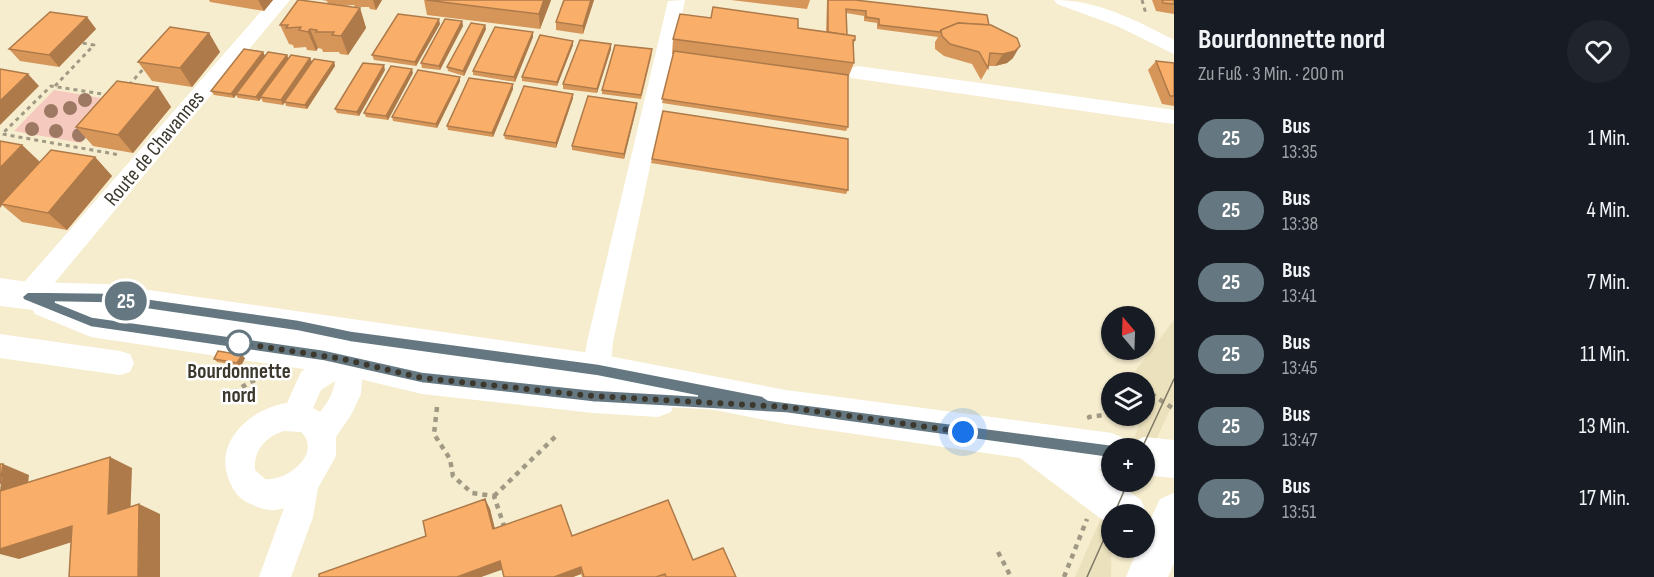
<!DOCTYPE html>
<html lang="de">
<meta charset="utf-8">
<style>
:root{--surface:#171b24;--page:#20242c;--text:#f1f3f6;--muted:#9ea1a6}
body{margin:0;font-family:"Sofia Sans Condensed",sans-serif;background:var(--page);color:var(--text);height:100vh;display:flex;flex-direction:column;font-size:22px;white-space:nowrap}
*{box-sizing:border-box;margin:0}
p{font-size:20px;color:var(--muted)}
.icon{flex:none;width:33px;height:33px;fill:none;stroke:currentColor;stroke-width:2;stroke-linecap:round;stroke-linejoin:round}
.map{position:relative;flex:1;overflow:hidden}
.sheet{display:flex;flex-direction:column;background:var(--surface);width:480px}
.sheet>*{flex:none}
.badge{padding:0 12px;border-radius:20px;font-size:21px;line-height:39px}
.needle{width:39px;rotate:341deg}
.tools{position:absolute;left:1101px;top:306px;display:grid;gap:12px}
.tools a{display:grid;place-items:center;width:54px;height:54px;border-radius:50%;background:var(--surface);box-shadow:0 2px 4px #0004;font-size:30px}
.you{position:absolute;width:30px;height:30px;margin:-15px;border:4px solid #fff;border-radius:50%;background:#1a73e8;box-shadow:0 0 0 9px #1a73e833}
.map>.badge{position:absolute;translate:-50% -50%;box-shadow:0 0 0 3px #fff}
.round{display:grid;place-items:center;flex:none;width:63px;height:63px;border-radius:32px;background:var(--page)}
.headline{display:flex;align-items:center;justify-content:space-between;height:102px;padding:0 24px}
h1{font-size:28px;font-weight:700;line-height:45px}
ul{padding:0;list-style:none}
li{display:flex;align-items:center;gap:18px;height:72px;padding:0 24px}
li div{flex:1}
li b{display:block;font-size:22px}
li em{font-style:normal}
li .badge{min-width:66px;font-weight:700;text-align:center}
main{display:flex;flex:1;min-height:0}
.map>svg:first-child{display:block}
.built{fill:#ebe1bc}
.green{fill:#f6c9be}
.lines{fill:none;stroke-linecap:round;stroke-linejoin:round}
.path-far1{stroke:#a09984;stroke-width:3;stroke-dasharray:4 4;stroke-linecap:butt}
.path{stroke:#a09984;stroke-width:4.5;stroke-dasharray:5 5;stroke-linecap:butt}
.minor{fill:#fff;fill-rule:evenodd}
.major{fill:#fff;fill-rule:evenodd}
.tram{stroke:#7d7765;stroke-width:1.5}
.tree{fill:#9d7863}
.wall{fill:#d6965a}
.shaded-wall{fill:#ae7a4a}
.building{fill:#f9af69;stroke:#ae7a4a;stroke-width:1.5}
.line{fill:#657881;stroke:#fff;stroke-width:1.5;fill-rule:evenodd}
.walk{stroke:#3c382d;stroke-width:6;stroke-dasharray:0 10.8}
.stop-dot{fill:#fff;stroke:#657881;stroke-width:3}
.labels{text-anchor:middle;stroke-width:5;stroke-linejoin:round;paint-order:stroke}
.street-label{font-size:21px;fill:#3c382d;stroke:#fff}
.stop-label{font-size:21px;font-weight:bold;fill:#3c382d;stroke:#fff}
</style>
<main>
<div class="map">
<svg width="1174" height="577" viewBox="0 0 1174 577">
<rect width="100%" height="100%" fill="#f6edcf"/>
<!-- built -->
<g class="built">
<polygon points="1174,320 1174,401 1145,464 1144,448 1131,448 1142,416 1144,416 1144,382 1127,382"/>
<polygon points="1117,482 1137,482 1123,514 1112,514 1111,577 1075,577"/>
</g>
<!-- green -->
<polygon class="green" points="54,90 119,101 81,143 14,131"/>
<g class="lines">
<!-- path-far1 -->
<g class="path-far1">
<polyline points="1142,0 1146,14"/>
<polyline points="129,85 146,66"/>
<polyline points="55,86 94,45 82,43"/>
<polyline points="109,95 51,86 2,134 120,155"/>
</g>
<!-- path -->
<g class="path">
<polyline points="1144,397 1148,392 1174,409"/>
<polyline points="225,398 250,382 268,375"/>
<polyline points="437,407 434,434 450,459 453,476 472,493 494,496 505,529"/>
<polyline points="1090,419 1089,417 1112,414"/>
<polyline points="494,496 557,435"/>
<polyline points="998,552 1011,577"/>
<polyline points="1064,577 1087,519"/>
</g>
<!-- minor -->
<g class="minor">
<polygon points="271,0 290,0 37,304 28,307 19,304 15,296 19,288"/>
<polygon points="685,0 613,342 608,388 604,397 594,401 584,397 580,388 587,342 668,1"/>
<path d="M1054 0C1098 0 1135 20 1174 40V54L1117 26 1057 4Z"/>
<polygon points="858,66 1174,110 1174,124 851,78 848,73 851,68"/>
<path d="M348 332 358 336 361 344 358 358 362 381 361 394 351 415 336 437V456L318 488 313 517 291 577H259L284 508C273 512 264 510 253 505 240 500 234 493 229 480 213 441 252 408 287 403L301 372 332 351 338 336ZM335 381C333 394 328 402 320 412L313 408 321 390ZM284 431 301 432C323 453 287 482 265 479L255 470C253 451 266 436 284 431Z"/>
<polygon points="0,334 120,351 130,354 134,363 130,372 120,375 0,358"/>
</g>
<!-- major -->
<g class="major">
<polygon points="0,278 28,282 106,284 598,354 786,390 1112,433 1126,439 1129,446 1130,443 1144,437 1174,440 1174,478 1144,475 1144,448 1112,448 1112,471 1098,469 1112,478 1112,482 1116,482 1141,500 1147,514 1144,521 1144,514 1112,514 1112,527 1020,458 786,424 675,402 671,412 658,417 593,413 422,394 343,375 91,337 35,314 33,310 0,306"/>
<polygon points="1174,493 1174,563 1168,577 1126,577 1138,548 1144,548 1144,533 1160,499"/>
</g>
<!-- tram -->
<g class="tram">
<polyline points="1142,448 1174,379"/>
<polyline points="1114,514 1128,482"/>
<polyline points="1087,577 1112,521"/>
</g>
</g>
<!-- trees -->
<g class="tree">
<circle cx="85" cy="100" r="7"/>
<circle cx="70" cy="108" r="7"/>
<circle cx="51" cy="111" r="7"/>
<circle cx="32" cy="129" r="7"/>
<circle cx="56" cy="131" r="7"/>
<circle cx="79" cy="135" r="7"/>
</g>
<!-- wall -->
<g class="wall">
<polygon points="209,0 273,0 264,11 210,2"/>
<polygon points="322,0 382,0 376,10 370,9 369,7 355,7 354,5 342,6 360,8 366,28 348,55 340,54 339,52 323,52 322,49 318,48 316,51 307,50 306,47 294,48 293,45 289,44 280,25 328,4 327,1"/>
<polygon points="424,0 551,0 540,29 427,15"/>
<polygon points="564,0 594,0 583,34 556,30 556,22"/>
<polygon points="731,0 810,0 807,9"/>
<polygon points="827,0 855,0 989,25 1013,58 1007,63 995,66 988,66 988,68 981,80 972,64 944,56 935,49 935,42 938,37 877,29 877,23 864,21 864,16 846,13 847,35 855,40 853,46 854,63 848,78 848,127 846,131 662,103 673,54 672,54 673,39 798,28 826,32"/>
<polygon points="1152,0 1174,0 1174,14 1156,11"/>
<polygon points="87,17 96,29 59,67 20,61 9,49"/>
<polygon points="462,21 463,26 440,70 422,68 421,63"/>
<polygon points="440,24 416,66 374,60 372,55"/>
<polygon points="485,25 486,29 464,76 448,71 447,67"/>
<polygon points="209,33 220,52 192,87 152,81 138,62"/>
<polygon points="533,37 515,82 473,75 473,71"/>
<polygon points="573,41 573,45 557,86 522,81 522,77"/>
<polygon points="611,49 597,93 563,89 563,84"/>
<polygon points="263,52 265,56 289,58 310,58 312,62 334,62 335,66 307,109 286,106 285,102 283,105 263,102 261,98 259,101 238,98 236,95 234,98 214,95 211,91"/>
<polygon points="652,54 641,99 602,94 602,90"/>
<polygon points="1156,61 1174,63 1174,106 1162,104 1148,70"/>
<polygon points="385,70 359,116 337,113 335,109"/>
<polygon points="413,73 388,120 366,117 364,113"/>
<polygon points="460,77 460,81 437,128 393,121 392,117"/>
<polygon points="158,87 171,107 133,153 93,146 76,127"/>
<polygon points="513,89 493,137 448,130 447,126"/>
<polygon points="573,94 573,98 556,148 505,139 504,135"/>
<polygon points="637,103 624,159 572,150 572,146"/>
<polygon points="22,145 40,162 95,157 112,176 67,230 22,222 2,205 0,208"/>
<polygon points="652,159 848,190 846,194 651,163"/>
<polygon points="245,358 241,366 217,362 214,359"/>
<polygon points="485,499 490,509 495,529 572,536 693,560 736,577 582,577 581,574 573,577 504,577 502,569 481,577 319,577 426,536"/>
</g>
<!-- shaded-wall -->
<g class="shaded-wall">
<polygon points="258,0 273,0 264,11"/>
<polygon points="373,0 382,0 376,10"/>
<polygon points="544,0 551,0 540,29 539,14"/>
<polygon points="591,0 594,0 583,34 583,26"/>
<polygon points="360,8 366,28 348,55 341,36"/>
<polygon points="87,17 96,29 59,67 49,55"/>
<polygon points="439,19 440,24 416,66 415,62"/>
<polygon points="462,21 463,26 440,70 439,66"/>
<polygon points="485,25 486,29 464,76 463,71"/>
<polygon points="310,29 318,48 316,51 308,32"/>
<polygon points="533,32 533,37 515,82 514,77"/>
<polygon points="209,33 220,52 192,87 180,68"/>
<polygon points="573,41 573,45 557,86 557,82"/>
<polygon points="611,44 611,49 597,93 597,89"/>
<polygon points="1020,46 1013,58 1007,63 995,66 1003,54"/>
<polygon points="263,52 265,56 234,98 231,94"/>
<polygon points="287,55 289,59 259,101 256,97"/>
<polygon points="310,58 312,62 283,105 281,100"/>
<polygon points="334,62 335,66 307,109 305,105"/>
<polygon points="384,65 385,70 359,116 357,112"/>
<polygon points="412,69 413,73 388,120 386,116"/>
<polygon points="28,74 39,86 0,125 0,101"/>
<polygon points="460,77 460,81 437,128 436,124"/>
<polygon points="513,84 513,89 493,137 492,133"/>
<polygon points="158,87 171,107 133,153 118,135"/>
<polygon points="573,94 573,98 556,148 556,143"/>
<polygon points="637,103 637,107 624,159 624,154"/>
<polygon points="22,145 41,163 1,204 2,205 0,208 0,168"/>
<polygon points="95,157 112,176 67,230 48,213"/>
<polygon points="242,355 245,358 241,366 237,363"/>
<polygon points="110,457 132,468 130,523 108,514"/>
<polygon points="3,464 29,475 26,501 0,491"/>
<polygon points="485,499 490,509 497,538 493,529"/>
<polygon points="139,504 160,514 160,577 138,577"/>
<polygon points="72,526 97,534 19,559 0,554 0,549"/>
<polygon points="500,561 504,569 481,577 457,577"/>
<polygon points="581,567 581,574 573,577 554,577"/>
</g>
<!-- building -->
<g class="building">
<polygon points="298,0 300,0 360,8 341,36 332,35 334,32 316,32 317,30 310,29 308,32 299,30 301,27 286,28 288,25 280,25"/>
<polygon points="426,0 544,0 539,14"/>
<polygon points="564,0 591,0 583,26 556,22"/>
<polygon points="828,0 855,0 987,15 989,25 958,23 941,30 940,32 879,25 879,19 866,17 866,11 846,9 847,35 828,32"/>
<polygon points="1162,0 1174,0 1174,4 1163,3"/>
<polygon points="713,7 798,19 798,28 855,36 855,40 853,40 854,63 673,39 680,14 711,18"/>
<polygon points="50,12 87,17 49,55 9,49"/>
<polygon points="398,14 439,19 415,62 372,55"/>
<polygon points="445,19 462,21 439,66 421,63"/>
<polygon points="471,23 485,25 463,71 447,67"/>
<polygon points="958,23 991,25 1017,38 1020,46 1015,51 1003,54 990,53 988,68 979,52 950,44 942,36 941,30"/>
<polygon points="170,27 209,33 180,68 138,62"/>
<polygon points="495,27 533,32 514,77 473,71"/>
<polygon points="540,35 573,41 557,82 522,77"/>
<polygon points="580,40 611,44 597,89 563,84"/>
<polygon points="615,45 652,49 641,95 602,90"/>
<polygon points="244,49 263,52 231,94 211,91"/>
<polygon points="674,51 848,75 848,127 662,99"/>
<polygon points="268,52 287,55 256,97 236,94"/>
<polygon points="291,55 310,58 281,100 260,97"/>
<polygon points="314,59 334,62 305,105 284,102"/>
<polygon points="1156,61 1174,63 1174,96 1170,96"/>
<polygon points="363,63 384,65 357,112 335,109"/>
<polygon points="391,66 412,69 386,116 364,113"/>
<polygon points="0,69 28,74 0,101"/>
<polygon points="418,70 460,77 436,124 392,117"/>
<polygon points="469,78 513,84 492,133 447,126"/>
<polygon points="117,81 158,87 118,135 76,127"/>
<polygon points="524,86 573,94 556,143 504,135"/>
<polygon points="588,96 637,103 624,154 572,146"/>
<polygon points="663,111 848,139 848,190 652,159"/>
<polygon points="0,141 22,145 0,168"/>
<polygon points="51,150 95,157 48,213 1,204"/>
<polygon points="218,351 242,355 237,363 214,359"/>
<polygon points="110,457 108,514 139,504 138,577 69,577 72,526 0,549 0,491"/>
<polygon points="0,464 3,464 0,484"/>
<polygon points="485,499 493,529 561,505 572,536 668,500 693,560 723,548 736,577 666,577 665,574 656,577 584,577 581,567 554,577 504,577 500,561 457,577 319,577 319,574 426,536 423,521"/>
</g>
<!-- line -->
<path class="line" d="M28 292 106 293 298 320 351 331 598 364 762 396 768 400 1112 445 1118 452 1112 458 786 413 593 402 422 383 324 361 91 327 24 300 22 297ZM55 302 106 303 298 331 351 342 598 376 698 396 593 390 422 372 324 350 92 317Z"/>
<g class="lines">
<!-- walk -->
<polyline class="walk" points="239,343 343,359 422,378 593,396 786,407 963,432"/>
</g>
<!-- markers -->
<circle class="stop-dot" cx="239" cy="343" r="12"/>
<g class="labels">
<!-- street labels -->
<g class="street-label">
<text transform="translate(154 148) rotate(-50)" y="7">Route de Chavannes</text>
</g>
<!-- stop labels -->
<g class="stop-label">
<text x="239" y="378">Bourdonnette<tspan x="239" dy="24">nord</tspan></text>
</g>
</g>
</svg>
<div class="tools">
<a><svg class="needle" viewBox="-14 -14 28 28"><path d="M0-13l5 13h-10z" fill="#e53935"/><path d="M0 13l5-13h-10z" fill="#9ea1a6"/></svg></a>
<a><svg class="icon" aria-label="layers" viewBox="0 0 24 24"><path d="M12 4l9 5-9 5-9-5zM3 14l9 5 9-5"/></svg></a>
<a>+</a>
<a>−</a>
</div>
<div class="you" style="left:963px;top:432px"></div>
<b class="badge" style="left:126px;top:301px;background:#657881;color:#fff">25</b>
</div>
<section class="sheet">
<div class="headline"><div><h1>Bourdonnette nord</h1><p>Zu Fuß · 3 Min. · 200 m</p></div><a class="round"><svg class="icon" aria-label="heart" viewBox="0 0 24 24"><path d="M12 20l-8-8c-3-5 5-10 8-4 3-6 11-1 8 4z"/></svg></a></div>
<ul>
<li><span class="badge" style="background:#657881;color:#fff">25</span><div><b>Bus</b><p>13:35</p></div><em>1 Min.</em></li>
<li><span class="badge" style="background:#657881;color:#fff">25</span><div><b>Bus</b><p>13:38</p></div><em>4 Min.</em></li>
<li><span class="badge" style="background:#657881;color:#fff">25</span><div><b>Bus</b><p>13:41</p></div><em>7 Min.</em></li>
<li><span class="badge" style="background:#657881;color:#fff">25</span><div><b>Bus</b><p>13:45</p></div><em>11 Min.</em></li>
<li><span class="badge" style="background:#657881;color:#fff">25</span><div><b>Bus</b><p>13:47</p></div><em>13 Min.</em></li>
<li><span class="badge" style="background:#657881;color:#fff">25</span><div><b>Bus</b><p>13:51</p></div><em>17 Min.</em></li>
</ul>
</section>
</main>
